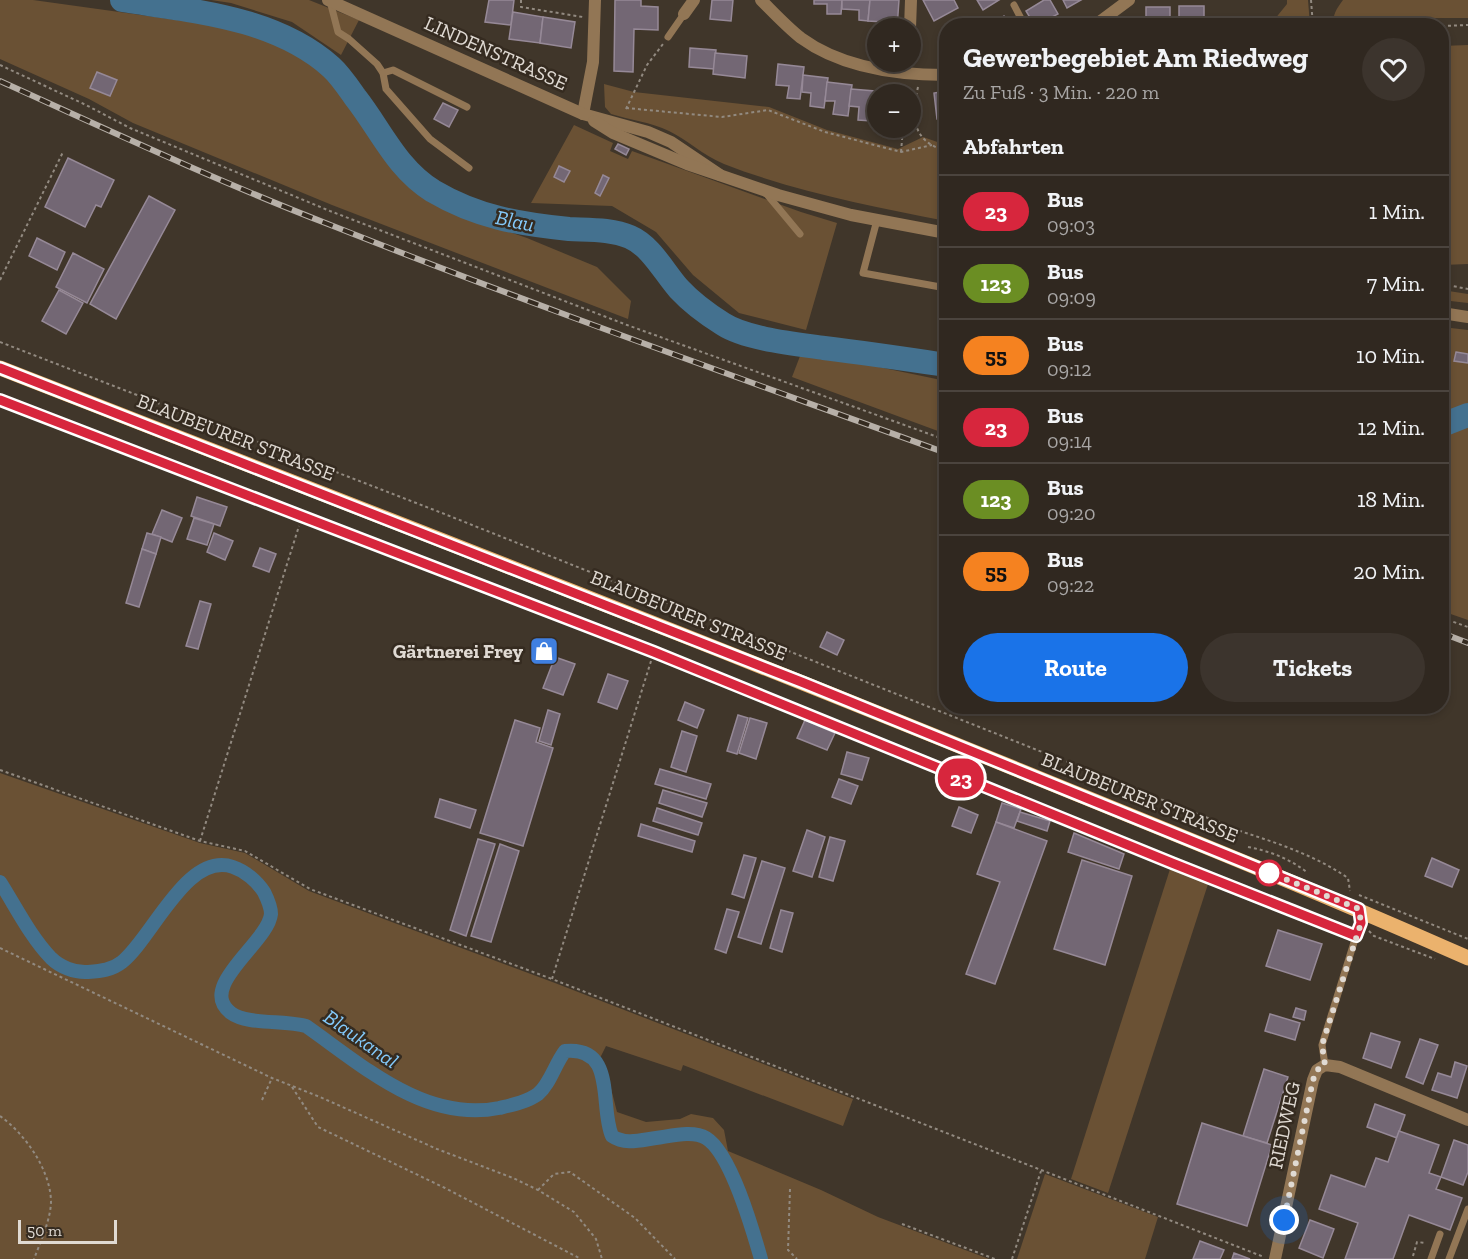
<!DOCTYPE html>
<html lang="de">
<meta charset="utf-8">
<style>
:root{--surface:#302820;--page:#3c342d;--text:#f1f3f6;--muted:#a8a6a5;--line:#4b443e;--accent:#1a73e8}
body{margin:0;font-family:"Zilla Slab",serif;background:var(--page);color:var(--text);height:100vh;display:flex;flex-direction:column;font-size:22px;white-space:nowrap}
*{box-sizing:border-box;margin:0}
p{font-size:20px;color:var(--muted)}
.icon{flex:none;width:33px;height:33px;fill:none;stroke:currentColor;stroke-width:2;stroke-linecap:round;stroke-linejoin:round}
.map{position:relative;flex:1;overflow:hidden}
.sheet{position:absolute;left:939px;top:18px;width:510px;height:696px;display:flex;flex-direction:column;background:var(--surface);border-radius:24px;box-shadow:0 3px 9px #0003,0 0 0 2px var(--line)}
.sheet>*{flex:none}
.badge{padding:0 12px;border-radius:20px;font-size:21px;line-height:39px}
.controls{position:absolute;left:867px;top:18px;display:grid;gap:12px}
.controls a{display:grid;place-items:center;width:54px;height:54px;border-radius:50%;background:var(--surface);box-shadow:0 3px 9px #0003,0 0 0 2px var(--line);font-size:30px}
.scale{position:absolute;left:18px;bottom:15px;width:99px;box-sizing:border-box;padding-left:6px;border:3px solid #e0dad3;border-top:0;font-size:16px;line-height:21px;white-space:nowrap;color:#e0dad3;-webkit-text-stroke:4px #352b20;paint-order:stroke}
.you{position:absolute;width:30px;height:30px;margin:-15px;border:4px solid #fff;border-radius:50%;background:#1a73e8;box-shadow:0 0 0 9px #1a73e833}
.map>.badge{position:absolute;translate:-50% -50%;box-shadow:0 0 0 3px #fff}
h2{padding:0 24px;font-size:22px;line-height:54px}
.round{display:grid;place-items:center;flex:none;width:63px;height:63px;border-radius:32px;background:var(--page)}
.head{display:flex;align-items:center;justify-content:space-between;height:102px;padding:0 24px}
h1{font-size:28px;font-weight:700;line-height:45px}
.action{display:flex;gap:12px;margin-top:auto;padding:12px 24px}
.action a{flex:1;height:69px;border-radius:36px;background:var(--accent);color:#fff;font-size:24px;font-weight:700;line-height:69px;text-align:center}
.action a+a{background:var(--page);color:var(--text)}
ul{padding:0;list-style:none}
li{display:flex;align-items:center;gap:18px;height:72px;padding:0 24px;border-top:2px solid var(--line)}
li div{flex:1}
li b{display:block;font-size:22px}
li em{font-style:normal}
li .badge{min-width:66px;font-weight:700;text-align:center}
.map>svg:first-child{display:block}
.green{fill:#6a5134}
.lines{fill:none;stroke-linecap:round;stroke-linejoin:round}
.canal{stroke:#44718f;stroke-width:14}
.river{stroke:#44718f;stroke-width:24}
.building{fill:#736774;stroke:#968997;stroke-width:1.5}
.path{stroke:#928a80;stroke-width:2;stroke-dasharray:3 3;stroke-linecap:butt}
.service{stroke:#927655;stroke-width:7}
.minor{stroke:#927655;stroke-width:12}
.tertiary{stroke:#927655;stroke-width:12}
.primary{stroke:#ebb26d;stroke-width:15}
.rail-casing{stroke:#b7b0a8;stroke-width:6}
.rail{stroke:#352b20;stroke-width:4;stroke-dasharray:11;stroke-linecap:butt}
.line-casing{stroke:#fff;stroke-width:14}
.line{stroke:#d7263d;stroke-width:9}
.walk{stroke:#e0dad3;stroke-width:6;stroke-dasharray:0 10.8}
.stop-dot{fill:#fff;stroke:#d7263d;stroke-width:3}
.labels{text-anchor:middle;stroke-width:5;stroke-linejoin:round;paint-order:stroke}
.street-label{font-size:20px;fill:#e0dad3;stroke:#352b20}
.poi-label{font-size:20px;font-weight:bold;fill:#e0dad3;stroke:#352b20;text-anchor:end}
.water-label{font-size:21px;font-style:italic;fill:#84cafb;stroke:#352b20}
</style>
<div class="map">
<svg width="1468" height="1259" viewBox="0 0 1468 1259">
<rect width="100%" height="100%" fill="#40362a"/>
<!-- green -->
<g class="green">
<polygon points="0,0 33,0 213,25 261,37 301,52 326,71 351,101 391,164 427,196 472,219 527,238 597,267 631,301 628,319 332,205 133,123 89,99 0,59"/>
<polygon points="211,0 309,0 359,20 341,55 292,22 231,3"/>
<polygon points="1287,0 1308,0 1310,25 1270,25 1287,4"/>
<path d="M1343 0H1468V18H1382C1364 20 1353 26 1334 25 1332 15 1337 8 1343 0Z"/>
<polygon points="1468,45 1468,264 1442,265 1442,46"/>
<path d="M604 84 634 92 769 107 827 130 898 149 923 137 946 145V221C871 206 796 192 724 164 702 155 688 140 669 131 651 122 630 120 611 114L605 107Z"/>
<polygon points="574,125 613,143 610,151 628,159 632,151 801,212 837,223 806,330 739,313 693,275 656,232 612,206 531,203"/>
<polygon points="1442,290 1468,294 1468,303 1442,300"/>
<polygon points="1442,327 1468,330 1468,620 1442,611"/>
<polygon points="802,351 946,381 946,434 792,377"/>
<polygon points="0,773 200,843 245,853 309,891 555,983 853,1099 843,1126 683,1065 681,1071 606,1046 600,1058 606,1069 617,1112 646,1122 680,1119 691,1114 713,1118 724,1130 728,1151 821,1190 878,1217 989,1259 0,1259"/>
<polygon points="1171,866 1209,881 1108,1193 1071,1179"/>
<polygon points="1045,1174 1158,1217 1145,1259 1017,1259"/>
</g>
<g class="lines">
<!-- canal -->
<path class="canal" d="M0 882C16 907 30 936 51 958 60 967 75 973 88 972 101 971 112 970 122 962 153 937 187 851 233 867 245 871 257 881 264 892 267 898 271 907 271 914 268 943 196 986 231 1013 247 1025 285 1020 306 1026 362 1065 425 1123 499 1108 512 1105 527 1102 538 1094 550 1084 555 1064 565 1051 617 1046 599 1106 612 1136 625 1145 641 1140 656 1138 671 1136 693 1130 706 1138 731 1153 753 1231 761 1259"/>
<!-- river -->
<g class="river">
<path d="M122 0C192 11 275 17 331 67 340 75 348 87 355 97 381 130 396 168 433 191 477 217 519 224 569 229 589 230 612 229 630 237 651 246 664 272 679 289 692 303 707 314 723 324 746 339 796 344 824 348 865 353 906 359 946 365"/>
<polyline points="1442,425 1468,415"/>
</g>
</g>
<!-- building -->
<g class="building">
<polygon points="489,0 514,0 511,25 485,22"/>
<polygon points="615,0 641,0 641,6 658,7 658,30 634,29 633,72 614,71"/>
<polygon points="712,0 733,0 731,21 710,19"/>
<polygon points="814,0 842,0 841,14 827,14 827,4 814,4"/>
<polygon points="842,0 870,0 868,21 859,20 859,10 842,9"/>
<polygon points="870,0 899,0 897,28 885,28 885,22 868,21"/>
<polygon points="923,0 954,0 958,8 934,21"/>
<polygon points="977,0 999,0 983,10"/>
<polygon points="1044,0 1050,0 1058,14 1035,26 1026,11"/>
<polygon points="1063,0 1081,0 1067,8"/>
<rect x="1179" y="6" width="25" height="20"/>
<rect x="1146" y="7" width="24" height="19"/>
<polygon points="513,12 543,17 540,43 509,39"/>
<polygon points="1004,16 1009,26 988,26"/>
<polygon points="543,17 575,22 571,48 540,43"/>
<polygon points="690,48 716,50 714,69 689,67"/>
<polygon points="715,53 747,56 745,78 713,74"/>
<polygon points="778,64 804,67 800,99 787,98 789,86 776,85"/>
<polygon points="97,72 117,80 110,96 90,88"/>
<polygon points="803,75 828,78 824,108 810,106 811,93 802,92"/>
<polygon points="827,82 852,85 848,116 833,114 835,101 825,101"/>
<polygon points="851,89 875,91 872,121 858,120 859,107 849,106"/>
<polygon points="946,91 946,119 937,119 934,93"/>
<polygon points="875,96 878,96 878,114 873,113"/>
<polygon points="443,103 458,110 449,127 434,119"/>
<polygon points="618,144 629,149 626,155 615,149"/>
<polygon points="68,158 114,180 101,207 96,205 85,227 45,207"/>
<polygon points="559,166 570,171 564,182 554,177"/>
<polygon points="603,175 609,178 600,196 595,193"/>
<polygon points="149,196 175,210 116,319 90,304"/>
<polygon points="37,238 65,252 57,270 29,256"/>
<polygon points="73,253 104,269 87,303 56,287"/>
<polygon points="59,290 83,303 66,334 42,321"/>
<polygon points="1456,352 1468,354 1468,363 1454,361"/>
<polygon points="197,497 227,507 220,526 191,516"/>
<polygon points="162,510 182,518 172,542 152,534"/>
<polygon points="194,518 214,524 207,545 187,539"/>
<polygon points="147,533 161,537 156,554 142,549"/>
<polygon points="214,533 233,541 225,560 207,552"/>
<polygon points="260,548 276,554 269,572 253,566"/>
<polygon points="142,549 156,554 139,607 126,603"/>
<polygon points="200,601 211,604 198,649 186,646"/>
<polygon points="827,632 844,640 837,655 820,647"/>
<polygon points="555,657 575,664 563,695 543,688"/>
<polygon points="608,674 628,681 617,709 598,702"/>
<polygon points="685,702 704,710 697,728 678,720"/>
<polygon points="548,710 560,714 551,745 539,741"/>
<polygon points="738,715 748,718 737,754 727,751"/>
<polygon points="750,718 767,723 756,759 739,753"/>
<polygon points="515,720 540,728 536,742 553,748 523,846 480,833"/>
<polygon points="805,720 835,733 827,750 797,738"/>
<polygon points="682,731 697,736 686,772 671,767"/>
<polygon points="847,752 869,758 862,780 841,774"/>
<polygon points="660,769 711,784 706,799 655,784"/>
<polygon points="839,779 858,786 851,804 832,797"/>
<polygon points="663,790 707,803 702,817 659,803"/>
<polygon points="440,799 476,810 470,828 435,817"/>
<polygon points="1002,803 1021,809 1014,828 996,822"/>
<polygon points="959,807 978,815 971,833 952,826"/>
<polygon points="657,808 702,823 698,835 653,821"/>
<polygon points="1020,812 1050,821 1047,831 1017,821"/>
<polygon points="996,822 1047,841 995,984 966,974 1000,882 977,874"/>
<polygon points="641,824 695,841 692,852 638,836"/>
<polygon points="807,830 825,837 812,877 793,871"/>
<polygon points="1074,833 1124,854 1119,869 1068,852"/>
<polygon points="830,837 845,841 833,881 819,877"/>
<polygon points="478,839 495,844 466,936 450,930"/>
<polygon points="500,844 519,851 491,942 471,936"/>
<polygon points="744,855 756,858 744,898 732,894"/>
<polygon points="1432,858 1459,870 1452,887 1425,876"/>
<polygon points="1082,860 1132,876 1105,965 1054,949"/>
<polygon points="762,861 785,868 761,944 738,937"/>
<polygon points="727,909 739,912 726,953 715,949"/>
<polygon points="781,910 793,913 782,952 770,948"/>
<polygon points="1278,930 1322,944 1310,980 1266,966"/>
<polygon points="1296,1008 1306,1011 1304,1020 1293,1017"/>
<polygon points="1270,1014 1300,1023 1295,1040 1265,1031"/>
<polygon points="1371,1033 1400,1042 1391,1068 1363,1058"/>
<polygon points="1420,1039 1438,1045 1423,1084 1406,1077"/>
<polygon points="1455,1062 1467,1066 1457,1098 1432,1090 1438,1073 1451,1077"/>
<polygon points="1264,1069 1288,1077 1267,1143 1243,1136"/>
<polygon points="1375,1104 1405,1115 1397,1138 1367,1127"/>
<polygon points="1202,1123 1272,1145 1247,1226 1177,1204"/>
<polygon points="1399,1131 1439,1145 1429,1173 1441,1177 1436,1189 1462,1198 1450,1230 1409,1215 1393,1259 1345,1259 1358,1223 1319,1209 1331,1175 1365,1187 1376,1158 1388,1162"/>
<polygon points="1454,1140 1468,1145 1468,1172 1463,1185 1441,1177"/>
<polygon points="1310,1220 1334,1229 1323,1258 1299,1248"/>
<polygon points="1200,1241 1224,1250 1220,1259 1193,1259"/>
<polygon points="1234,1253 1250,1259 1232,1259"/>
</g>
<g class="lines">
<!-- path -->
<g class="path">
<polyline points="521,0 521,7 583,17"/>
<polyline points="1311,0 1313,26"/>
<polyline points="1376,26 1394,26"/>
<polyline points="1442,26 1468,25"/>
<polyline points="0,65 86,105 130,128 330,211 627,325 946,440"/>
<path d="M918 87C911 118 912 141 946 151"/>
<polyline points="905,94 906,86"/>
<polyline points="626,108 722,117 768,110 825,132 901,152 932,145"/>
<polyline points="626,109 647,65 663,44"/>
<polyline points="901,152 903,128"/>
<polyline points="0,280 63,152"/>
<polyline points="1442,284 1468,289"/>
<path d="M0 342 442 513 1243 832C1280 844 1316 856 1348 878L1350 891"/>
<polyline points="1442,618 1468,627"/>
<polyline points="651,661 552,979 1264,1257"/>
<polyline points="0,770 200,841 245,851 310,889 552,979"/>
<polyline points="200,841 299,526"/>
<path d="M1248 847C1270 851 1290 859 1308 873"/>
<polyline points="1359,895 1468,939"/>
<polyline points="1369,931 1374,936 1435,959"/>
<polyline points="0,948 272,1078 320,1097 437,1149 513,1178 538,1190 574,1212 596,1239 602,1259"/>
<polyline points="292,1087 318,1127 445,1188 581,1259"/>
<polyline points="262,1100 272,1078"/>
<path d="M0 1116C25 1134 50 1169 51 1201 51 1219 40 1243 34 1259"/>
<polyline points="790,1189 788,1250 797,1259"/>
<polyline points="538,1190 554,1174 570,1172 635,1218 675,1259"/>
<polyline points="902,1224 995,1259"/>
<polyline points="1413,1256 1417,1242 1426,1243"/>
<polyline points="1012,1259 1041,1171"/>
</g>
<!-- service -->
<g class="service">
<polyline points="330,1 338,32 349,39 377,64 383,73 386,89 430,139 469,168"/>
<polyline points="1014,5 1025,26"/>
<polyline points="668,37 684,14"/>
<polyline points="383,73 393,70 467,107"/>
<polyline points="765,192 800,234"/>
<polyline points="877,220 863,273 946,288"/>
<polyline points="0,400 654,652 1356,936 1361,923 1359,911"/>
<polyline points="1325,1065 1322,1045 1356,936"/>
<polyline points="1431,1259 1440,1234"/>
<polyline points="1449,1259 1468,1209"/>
</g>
<!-- minor -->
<g class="minor">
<path d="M761 0C774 13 787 27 801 38 842 68 898 75 946 75"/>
<polyline points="684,14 694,0"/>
<polyline points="1094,26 1129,0"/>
<polyline points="910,28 911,0"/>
<polyline points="583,114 593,62 595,0"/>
<polyline points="1275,1259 1313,1080 1317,1070 1325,1065 1340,1067 1468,1120"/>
</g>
<!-- tertiary -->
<g class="tertiary">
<polyline points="328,0 583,114 648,132 671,142 720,175"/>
<polyline points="594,121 613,133 687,164 778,195 851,215 946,233"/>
<polyline points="1442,313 1468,317"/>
</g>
<!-- primary -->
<path class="primary" d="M0 368C336 499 672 629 1006 765 1160 828 1315 890 1468 958"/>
<!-- rail casing -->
<g class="rail-casing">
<g id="rail">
<path d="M0 81C108 130 217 181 328 224 532 305 740 378 946 453"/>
<polyline points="1442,633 1468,643"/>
</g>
</g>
<!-- rail -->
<use href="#rail" class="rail"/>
</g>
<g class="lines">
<!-- line casing -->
<g class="line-casing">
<polyline id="line" points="0,368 804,683 1359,909 1361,923 1356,936 1172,863 654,652 0,400"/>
</g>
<!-- line -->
<use href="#line" class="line"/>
<!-- walk -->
<polyline class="walk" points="1269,873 1263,870 1359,909 1361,923 1322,1045 1325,1065 1317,1070 1313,1080 1284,1220"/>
</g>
<!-- icons -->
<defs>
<g id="shop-square" transform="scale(1.5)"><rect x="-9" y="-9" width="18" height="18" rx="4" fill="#3f7fe0" stroke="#352b20"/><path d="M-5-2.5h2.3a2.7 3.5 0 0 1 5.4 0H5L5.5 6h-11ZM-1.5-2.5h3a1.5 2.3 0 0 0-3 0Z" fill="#fff"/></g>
</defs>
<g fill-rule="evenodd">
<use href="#shop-square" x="544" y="651"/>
</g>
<!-- markers -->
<circle class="stop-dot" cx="1269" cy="873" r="12"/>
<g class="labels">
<!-- street labels -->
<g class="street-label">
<text transform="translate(496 53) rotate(24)" y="7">LINDENSTRASSE</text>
<text transform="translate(236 437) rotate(21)" y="7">BLAUBEURER STRASSE</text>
<text transform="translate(689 615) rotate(22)" y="7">BLAUBEURER STRASSE</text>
<text transform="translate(1140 797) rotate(22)" y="7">BLAUBEURER STRASSE</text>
<text transform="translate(1284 1125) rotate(-78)" y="7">RIEDWEG</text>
</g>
<!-- poi labels -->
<g class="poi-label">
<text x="523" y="658">Gärtnerei Frey</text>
</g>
<!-- water labels -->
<g class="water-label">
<text transform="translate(515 221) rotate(12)" y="7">Blau</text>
<text transform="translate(361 1039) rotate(35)" y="7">Blaukanal</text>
</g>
</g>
</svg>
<div class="controls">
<a>+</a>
<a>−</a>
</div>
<div class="scale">50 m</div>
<div class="you" style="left:1284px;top:1220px"></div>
<b class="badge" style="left:961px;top:778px;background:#d7263d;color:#fff">23</b>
<section class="sheet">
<div class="head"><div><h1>Gewerbegebiet Am Riedweg</h1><p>Zu Fuß · 3 Min. · 220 m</p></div><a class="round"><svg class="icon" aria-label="heart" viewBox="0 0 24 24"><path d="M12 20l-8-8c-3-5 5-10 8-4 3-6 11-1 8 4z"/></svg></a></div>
<h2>Abfahrten</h2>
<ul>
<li><span class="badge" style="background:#d7263d;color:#fff">23</span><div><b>Bus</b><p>09:03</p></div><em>1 Min.</em></li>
<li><span class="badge" style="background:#6b8e23;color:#fff">123</span><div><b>Bus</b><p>09:09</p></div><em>7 Min.</em></li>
<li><span class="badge" style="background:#f58220;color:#111">55</span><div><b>Bus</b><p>09:12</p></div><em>10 Min.</em></li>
<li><span class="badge" style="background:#d7263d;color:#fff">23</span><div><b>Bus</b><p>09:14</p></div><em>12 Min.</em></li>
<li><span class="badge" style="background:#6b8e23;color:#fff">123</span><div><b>Bus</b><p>09:20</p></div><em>18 Min.</em></li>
<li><span class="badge" style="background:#f58220;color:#111">55</span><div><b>Bus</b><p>09:22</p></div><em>20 Min.</em></li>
</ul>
<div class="action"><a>Route</a><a>Tickets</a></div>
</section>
</div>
